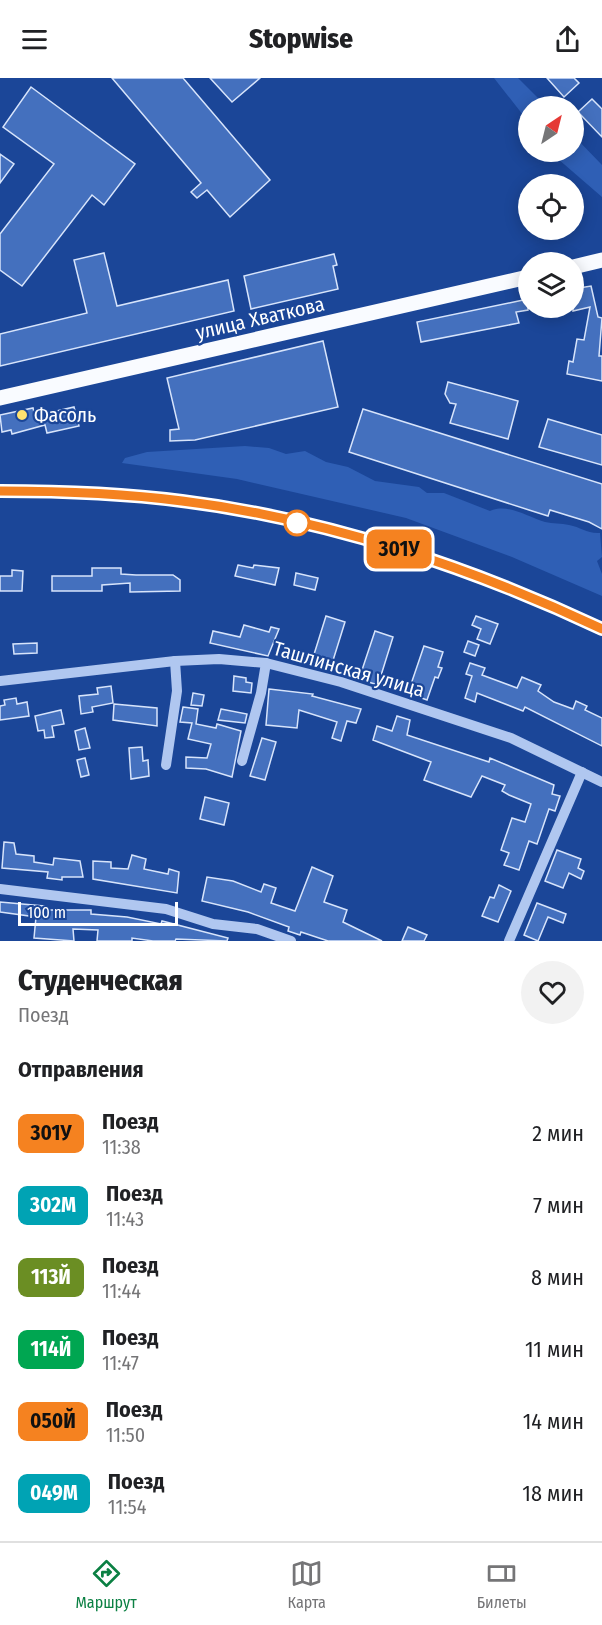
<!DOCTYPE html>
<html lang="ru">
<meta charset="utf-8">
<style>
:root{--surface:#fff;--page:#f2f2f2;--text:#202124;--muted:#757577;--line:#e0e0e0;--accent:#0b8043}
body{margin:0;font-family:"Fira Sans Condensed",sans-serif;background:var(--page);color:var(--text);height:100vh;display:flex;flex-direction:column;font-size:22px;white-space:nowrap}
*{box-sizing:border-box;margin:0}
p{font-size:20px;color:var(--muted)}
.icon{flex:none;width:33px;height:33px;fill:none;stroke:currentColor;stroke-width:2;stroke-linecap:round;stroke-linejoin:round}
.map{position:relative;height:863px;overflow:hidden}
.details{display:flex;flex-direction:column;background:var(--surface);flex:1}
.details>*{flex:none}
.badge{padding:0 12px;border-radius:9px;font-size:21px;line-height:39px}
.needle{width:39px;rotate:35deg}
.tools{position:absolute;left:518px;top:18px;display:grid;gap:12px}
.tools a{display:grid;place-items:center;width:66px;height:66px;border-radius:50%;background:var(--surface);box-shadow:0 3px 15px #0003;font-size:30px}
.scale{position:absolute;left:18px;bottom:15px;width:160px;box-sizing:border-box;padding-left:6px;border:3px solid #fff;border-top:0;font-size:16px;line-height:21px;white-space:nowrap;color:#fff;-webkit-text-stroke:4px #1b4698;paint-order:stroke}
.map>.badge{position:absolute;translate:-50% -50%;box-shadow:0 0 0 3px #fff}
h2{padding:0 18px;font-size:22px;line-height:54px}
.round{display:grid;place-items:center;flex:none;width:63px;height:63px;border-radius:32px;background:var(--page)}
.headline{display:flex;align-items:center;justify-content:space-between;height:102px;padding:0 18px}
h1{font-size:28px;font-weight:800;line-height:45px}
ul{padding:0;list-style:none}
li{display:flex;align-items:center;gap:18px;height:72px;padding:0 18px}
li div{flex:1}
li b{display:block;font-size:22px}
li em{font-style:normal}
li .badge{min-width:66px;font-weight:700;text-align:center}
header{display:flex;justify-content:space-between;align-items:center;height:78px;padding:0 18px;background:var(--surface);font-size:27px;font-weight:800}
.menu{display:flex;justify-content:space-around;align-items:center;height:84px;border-top:2px solid var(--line);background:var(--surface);font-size:16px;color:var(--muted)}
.menu a{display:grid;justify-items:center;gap:3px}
.menu .selected{color:var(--accent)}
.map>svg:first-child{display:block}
.green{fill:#2f5fb5}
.building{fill:#4470be;stroke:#d7e4fb;stroke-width:1.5}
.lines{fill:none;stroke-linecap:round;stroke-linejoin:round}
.minor{stroke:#b0c7f0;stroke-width:10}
.major{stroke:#f9fbff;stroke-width:15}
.rail{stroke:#fff;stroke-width:3;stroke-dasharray:10 4.5;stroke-linecap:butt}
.line-casing{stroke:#fff;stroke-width:14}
.line{stroke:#f58220;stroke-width:9}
.poi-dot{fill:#ffe26f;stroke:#1b4698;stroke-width:2}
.stop-dot{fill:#fff;stroke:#f58220;stroke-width:3}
.labels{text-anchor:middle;stroke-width:4.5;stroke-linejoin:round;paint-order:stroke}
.street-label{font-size:20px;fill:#fff;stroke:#1b4698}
.poi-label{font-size:20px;fill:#fff;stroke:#1b4698;text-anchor:start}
</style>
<header><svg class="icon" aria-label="menu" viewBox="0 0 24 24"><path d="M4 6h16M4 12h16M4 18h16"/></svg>Stopwise<svg class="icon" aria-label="share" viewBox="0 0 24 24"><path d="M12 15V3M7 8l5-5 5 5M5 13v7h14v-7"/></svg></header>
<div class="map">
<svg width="602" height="863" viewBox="0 0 602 863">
<rect width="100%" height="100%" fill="#1b4698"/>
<!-- green -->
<g class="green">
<polygon points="494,0 518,0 546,28 528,28 528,40 523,37"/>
<polygon points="573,57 602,87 602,119 550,74 573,74"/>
<path d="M245 368 269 370 286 376 305 373 326 384 348 389 375 403 419 409 427 415H444L490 433C509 425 527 439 545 444 553 446 561 445 569 447 581 449 587 456 600 455L602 479 597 483 602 496V518L512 479 406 440 237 401 122 385 125 380 147 374Z"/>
</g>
<!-- building -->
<g class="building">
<polygon points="112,0 183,0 270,102 230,139 207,112 197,120 191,114 201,105"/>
<polygon points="210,0 260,0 232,24"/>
<polygon points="547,0 574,0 579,5 564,19"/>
<polygon points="31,9 135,86 104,127 92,117 22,208 0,192 0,156 54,86 3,49"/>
<polygon points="592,21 602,31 602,59 578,34"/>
<polygon points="0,76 14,86 0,105"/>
<polygon points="104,175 117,228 228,202 234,233 0,288 0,256 87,235 74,182"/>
<polygon points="334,176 337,187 333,188 338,211 251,231 244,198"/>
<polygon points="591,208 598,239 602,240 599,278 602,278 602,303 567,296 569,283 573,284 577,261 584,262 590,229 573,233 573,211"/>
<polygon points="528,221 528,232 516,234 519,245 421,264 417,244"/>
<polygon points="323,263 338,329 195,362 170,363 170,352 179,351 167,300"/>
<polygon points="448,304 518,323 508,361 450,345 456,326 450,325 445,316"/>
<polygon points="74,329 79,348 47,355 45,347 12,356 11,352 2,354 0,337 33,330 35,338"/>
<polygon points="363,331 602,406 602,451 589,444 550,432 548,438 529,432 349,374"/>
<polygon points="548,341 602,357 602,387 539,369"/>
<polygon points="238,487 253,490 254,487 279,490 275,507 235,498"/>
<polygon points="92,490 121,490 121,496 136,497 173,497 180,502 180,513 130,514 130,505 102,507 102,513 52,513 52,498 92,498"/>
<polygon points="12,492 23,493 22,513 0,513 0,498 12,498"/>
<polygon points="296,495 318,500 315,512 294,507"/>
<polygon points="326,538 345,544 330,592 311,586"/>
<polygon points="476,538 498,546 490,566 477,561 481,551 472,547"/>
<polygon points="244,547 269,554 271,549 279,551 268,578 210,565 213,553 240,559"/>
<polygon points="375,553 393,559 378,607 359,601"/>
<polygon points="468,563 479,567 475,578 464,574"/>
<polygon points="37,565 37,575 14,576 13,566"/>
<polygon points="424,568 443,574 438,589 442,590 438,600 435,599 427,622 408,615"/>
<polygon points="470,585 485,590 482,597 517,610 522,599 541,607 538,613 554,624 573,631 576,623 587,628 585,632 602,640 602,668 525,629 523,633 477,615 475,624 465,620 472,598 466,596"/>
<polygon points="234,598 246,600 246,604 252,605 251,615 233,613"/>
<polygon points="111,608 113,625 92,629 93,634 81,636 79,618 98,616 97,610"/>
<polygon points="269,611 313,616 312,618 361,631 356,645 347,643 341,663 332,660 337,644 299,632 297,650 266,647"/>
<polygon points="193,615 204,617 202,628 191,627"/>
<polygon points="16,620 17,626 27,624 29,638 0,642 0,628 5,627 4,622"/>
<polygon points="114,626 157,630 157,648 113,642"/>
<polygon points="183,629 198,631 196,646 216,650 217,646 241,653 232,699 206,691 186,690 186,679 207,680 211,666 188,661 192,645 180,644"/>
<polygon points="221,631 247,636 245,645 218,642"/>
<polygon points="61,632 64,646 52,648 54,659 45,660 44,652 38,653 35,638"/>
<polygon points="397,638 410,642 407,657 489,684 490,680 554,707 552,716 560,718 555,733 549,731 537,766 529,763 519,792 504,787 509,775 501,772 512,740 525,744 531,726 509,717 502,713 505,707 482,698 471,719 424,702 431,684 373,662 377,648 392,653"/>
<polygon points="85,650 90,670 79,672 75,653"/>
<polygon points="262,660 276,664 265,702 250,698"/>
<polygon points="142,669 143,683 148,682 149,698 131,701 129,670"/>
<polygon points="85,680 89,697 81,699 77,682"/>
<polygon points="205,719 229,725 224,747 200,741"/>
<polygon points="4,764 14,765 16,776 34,778 34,784 53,787 54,780 80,783 83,799 62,799 62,802 47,800 48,794 2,790"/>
<polygon points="557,772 581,781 578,790 584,793 581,801 569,795 563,810 545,803"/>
<polygon points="132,777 146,781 144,791 168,796 169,791 179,794 177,815 93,801 93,783 111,784 111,790 128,791"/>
<polygon points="312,789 333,798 324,824 347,832 343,844 382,863 328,863 301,854 300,857 288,853 289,849 248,834 202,823 207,799 233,803 261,814 264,806 276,810 271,825 295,833"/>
<polygon points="499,807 511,813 498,844 482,838 490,819 494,820"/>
<polygon points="0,824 44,828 44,832 91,832 91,836 127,839 161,846 162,843 228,860 227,863 176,861 175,863 153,863 132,860 132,863 97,863 98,852 73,851 74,863 34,860 36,839 0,834"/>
<polygon points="537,825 566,836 563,845 548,839 538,863 524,857"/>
<polygon points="408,849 427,857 424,863 402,863"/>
</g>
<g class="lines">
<!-- minor -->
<g class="minor">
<polyline points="0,603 175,583 219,581 266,585 341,604 511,660 602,704"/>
<polyline points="242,683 261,615 266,585"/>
<polyline points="166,687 177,613 175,583"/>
<polyline points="0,811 166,831 213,846 257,851 291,863"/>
<polyline points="509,863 582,694"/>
</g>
<!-- major -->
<g class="major">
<polyline points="573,189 602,182"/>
<polyline points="0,320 528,199"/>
</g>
<!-- rail -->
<path class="rail" d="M0 413C61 413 121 415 182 423 324 441 473 490 602 551"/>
</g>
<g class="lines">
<!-- line casing -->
<g class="line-casing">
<path id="line" d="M0 413C61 413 121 415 182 423 326 441 471 489 602 551"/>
</g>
<!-- line -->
<use href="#line" class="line"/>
</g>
<!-- markers -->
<circle class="poi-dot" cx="22" cy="337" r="6"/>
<circle class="stop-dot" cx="297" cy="445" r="12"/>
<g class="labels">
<!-- street labels -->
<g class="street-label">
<text transform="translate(260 240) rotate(-13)" y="7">улица Хваткова</text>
<text transform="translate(349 591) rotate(16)" y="7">Ташлинская улица</text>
</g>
<!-- poi labels -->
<g class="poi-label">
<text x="34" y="344">Фасоль</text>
</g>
</g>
</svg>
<div class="tools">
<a><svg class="needle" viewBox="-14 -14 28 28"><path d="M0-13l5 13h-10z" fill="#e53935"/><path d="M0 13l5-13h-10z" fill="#757577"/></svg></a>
<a><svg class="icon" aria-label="locate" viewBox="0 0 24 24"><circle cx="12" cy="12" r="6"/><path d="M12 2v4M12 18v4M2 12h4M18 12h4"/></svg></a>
<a><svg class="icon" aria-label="layers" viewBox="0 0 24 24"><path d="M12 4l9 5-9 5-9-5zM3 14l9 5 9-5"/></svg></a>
</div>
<div class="scale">100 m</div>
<b class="badge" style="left:399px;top:471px;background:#f58220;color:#111">301У</b>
</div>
<section class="details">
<div class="headline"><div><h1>Студенческая</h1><p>Поезд</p></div><a class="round"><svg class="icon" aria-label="heart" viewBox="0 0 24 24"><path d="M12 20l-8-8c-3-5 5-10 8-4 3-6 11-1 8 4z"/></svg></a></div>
<h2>Отправления</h2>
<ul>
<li><span class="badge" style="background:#f58220;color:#111">301У</span><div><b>Поезд</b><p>11:38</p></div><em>2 мин</em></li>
<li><span class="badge" style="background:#00a3b4;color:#fff">302М</span><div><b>Поезд</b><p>11:43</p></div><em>7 мин</em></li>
<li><span class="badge" style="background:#6b8e23;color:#fff">113Й</span><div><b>Поезд</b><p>11:44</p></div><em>8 мин</em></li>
<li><span class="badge" style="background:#00a651;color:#fff">114Й</span><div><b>Поезд</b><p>11:47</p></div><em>11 мин</em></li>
<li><span class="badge" style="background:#f58220;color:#111">050Й</span><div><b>Поезд</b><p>11:50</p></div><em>14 мин</em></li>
<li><span class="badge" style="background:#00a3b4;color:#fff">049М</span><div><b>Поезд</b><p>11:54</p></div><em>18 мин</em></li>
</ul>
</section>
<nav class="menu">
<a class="selected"><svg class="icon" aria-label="directions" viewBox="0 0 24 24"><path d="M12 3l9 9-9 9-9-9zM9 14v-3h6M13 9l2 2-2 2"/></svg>Маршрут</a>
<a><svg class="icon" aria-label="map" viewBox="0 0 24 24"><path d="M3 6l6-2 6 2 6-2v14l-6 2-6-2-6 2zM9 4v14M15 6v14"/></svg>Карта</a>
<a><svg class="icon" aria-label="tickets" viewBox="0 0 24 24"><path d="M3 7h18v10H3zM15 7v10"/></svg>Билеты</a>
</nav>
